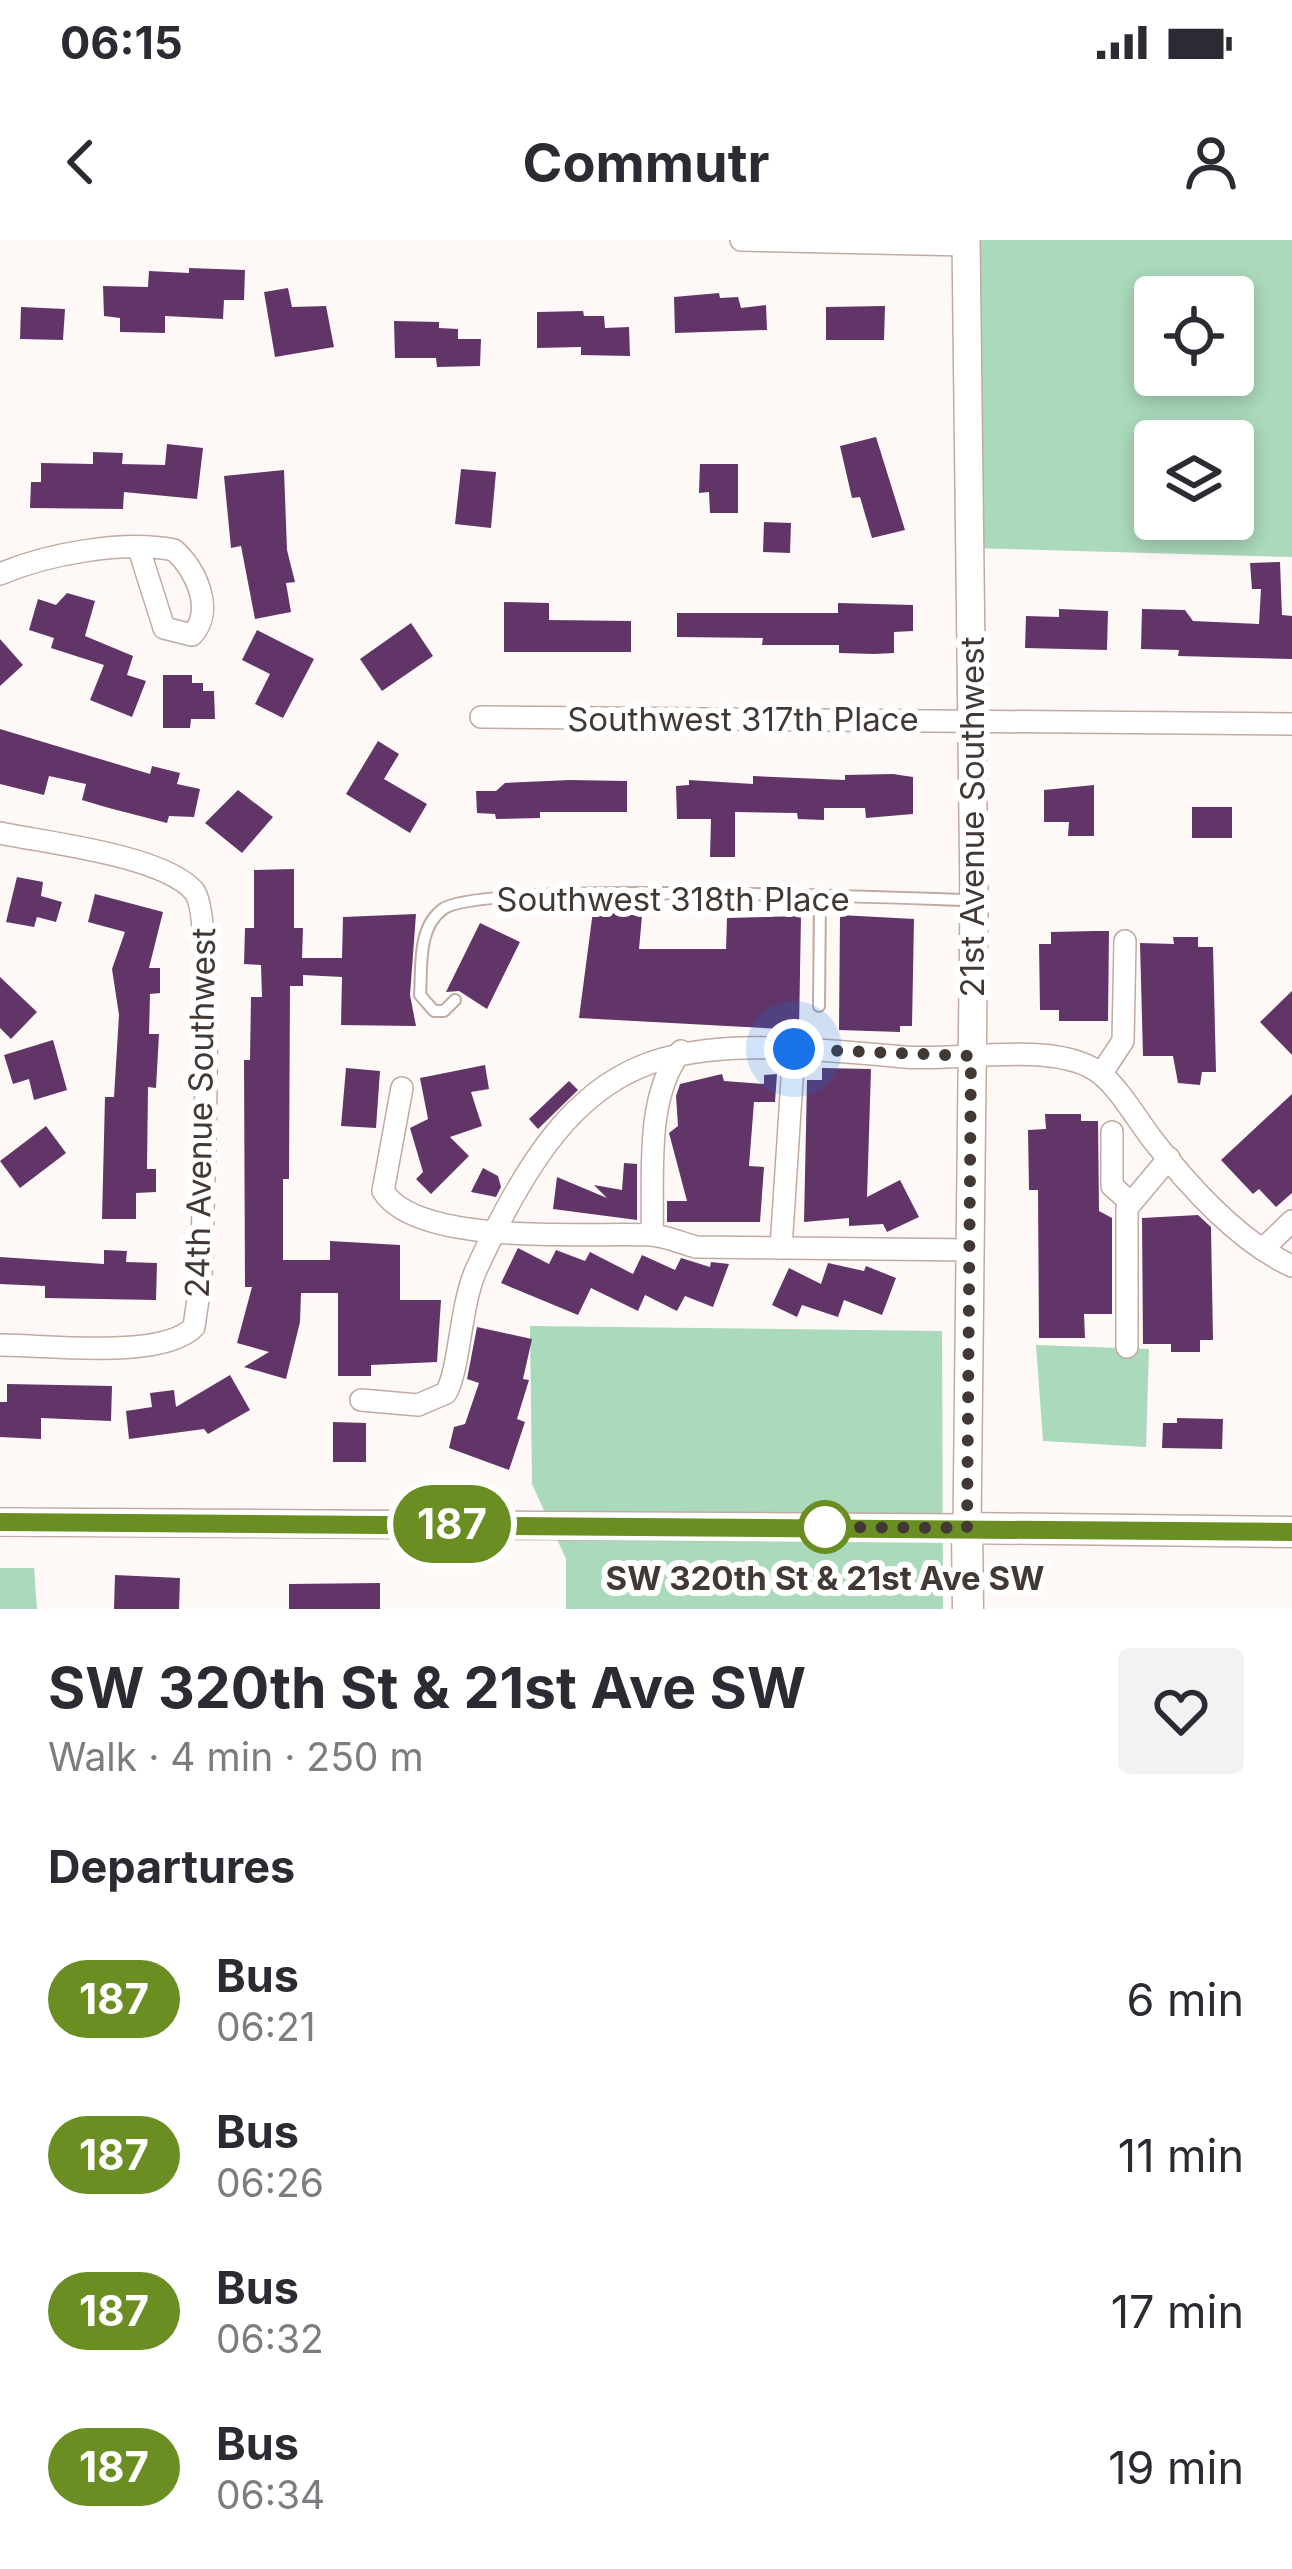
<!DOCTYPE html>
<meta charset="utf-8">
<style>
:root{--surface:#fff;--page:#f2f2f3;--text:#2b2b33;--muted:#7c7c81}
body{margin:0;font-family:Inter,sans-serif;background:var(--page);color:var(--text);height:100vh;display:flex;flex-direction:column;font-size:45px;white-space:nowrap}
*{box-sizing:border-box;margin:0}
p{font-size:39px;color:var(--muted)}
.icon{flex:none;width:66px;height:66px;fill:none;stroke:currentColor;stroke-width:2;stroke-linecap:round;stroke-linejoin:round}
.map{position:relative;height:1369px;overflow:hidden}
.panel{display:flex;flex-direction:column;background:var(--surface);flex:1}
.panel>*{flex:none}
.badge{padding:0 24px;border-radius:39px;font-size:42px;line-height:78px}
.fabs{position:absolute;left:1134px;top:36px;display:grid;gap:24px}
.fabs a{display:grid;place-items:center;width:120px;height:120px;border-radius:12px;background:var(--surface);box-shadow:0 6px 18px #0003;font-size:60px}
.you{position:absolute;width:60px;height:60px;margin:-30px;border:9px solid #fff;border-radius:50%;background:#1a73e8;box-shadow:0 0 0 18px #1a73e833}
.map>.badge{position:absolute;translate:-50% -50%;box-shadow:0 0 0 6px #fff}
h2{padding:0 48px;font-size:45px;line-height:108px}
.round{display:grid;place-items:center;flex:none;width:126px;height:126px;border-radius:12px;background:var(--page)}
.head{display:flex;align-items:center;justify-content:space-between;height:204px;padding:0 48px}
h1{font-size:57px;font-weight:700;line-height:90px}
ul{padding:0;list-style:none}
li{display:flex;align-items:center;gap:36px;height:156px;padding:0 48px}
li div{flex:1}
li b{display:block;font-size:45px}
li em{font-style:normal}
li .badge{min-width:132px;font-weight:700;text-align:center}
.status{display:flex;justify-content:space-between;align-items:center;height:84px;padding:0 60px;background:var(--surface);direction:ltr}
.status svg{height:33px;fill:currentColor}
header{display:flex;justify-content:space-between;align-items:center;height:156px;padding:0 48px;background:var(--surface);font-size:54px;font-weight:700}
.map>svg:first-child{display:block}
.green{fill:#aad9bb;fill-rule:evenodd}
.building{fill:#613568}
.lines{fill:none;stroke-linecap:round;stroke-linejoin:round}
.service-casing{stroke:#c0aaa1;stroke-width:14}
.minor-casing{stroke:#c0aaa1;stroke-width:24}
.secondary-casing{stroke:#c0aaa1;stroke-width:30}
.primary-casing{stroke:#c0aaa1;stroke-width:33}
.service{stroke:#fff;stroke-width:10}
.minor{stroke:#fff;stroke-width:21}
.secondary{stroke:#fff;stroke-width:27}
.primary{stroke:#fff;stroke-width:30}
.line-casing{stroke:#fff;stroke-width:27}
.line{stroke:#6b8e23;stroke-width:18}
.walk{stroke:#423935;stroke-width:12;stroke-dasharray:0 21.6}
.stop-dot{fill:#fff;stroke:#6b8e23;stroke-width:6}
.labels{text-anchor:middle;stroke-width:12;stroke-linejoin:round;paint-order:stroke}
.street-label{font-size:33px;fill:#423935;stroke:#fff}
.stop-label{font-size:33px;font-weight:bold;fill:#423935;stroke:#fff}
</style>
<div class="status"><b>06:15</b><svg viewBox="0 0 49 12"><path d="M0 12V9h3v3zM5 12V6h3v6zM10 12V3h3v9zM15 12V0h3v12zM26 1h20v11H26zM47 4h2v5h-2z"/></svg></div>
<header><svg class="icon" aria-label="back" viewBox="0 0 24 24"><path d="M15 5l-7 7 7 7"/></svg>Commutr<svg class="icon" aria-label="person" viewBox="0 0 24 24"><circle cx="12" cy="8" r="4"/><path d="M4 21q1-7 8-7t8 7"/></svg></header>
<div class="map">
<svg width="1292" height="1369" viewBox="0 0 1292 1369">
<rect width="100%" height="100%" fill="#fef9f7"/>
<!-- green -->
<g class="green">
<path d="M966 0H1292V317L970 308ZM1155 57H1233V135H1155ZM1155 201H1233V279H1155Z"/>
<polygon points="530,1086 942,1091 943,1369 566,1369 566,1319 532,1244"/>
<polygon points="1036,1105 1149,1109 1146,1207 1043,1201"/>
<polygon points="0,1328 34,1328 37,1369 0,1369"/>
</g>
<!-- building -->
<g class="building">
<polygon points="189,28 245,30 244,60 224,60 223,79 165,76 165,93 120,92 120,78 104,76 103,46 148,47 149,31 189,33"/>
<polygon points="288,48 292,67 326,66 334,107 275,117 264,52"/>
<polygon points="719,53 720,58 738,57 741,68 766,65 767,90 675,93 674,57"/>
<polygon points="885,66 884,100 826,100 826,67"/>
<polygon points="21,67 65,69 63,100 20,99"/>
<polygon points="583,71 584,76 604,76 605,88 629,87 630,116 581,115 581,107 537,108 537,72"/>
<polygon points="394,81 439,82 439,88 458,89 458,99 481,99 480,126 437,127 436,118 395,118"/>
<polygon points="876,197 905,290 872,298 860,257 852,258 840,206"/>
<polygon points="167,204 203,208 197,259 124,252 123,269 30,268 31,242 41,242 41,223 93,224 93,212 123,213 122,224 165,225"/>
<polygon points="700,224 738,224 738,273 710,273 709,252 699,253"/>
<polygon points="461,229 496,232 491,288 455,284"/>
<polygon points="284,230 287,310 295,342 286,343 291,372 255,379 241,306 231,308 224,236"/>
<polygon points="764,282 791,283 790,313 763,312"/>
<polygon points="1280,322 1282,375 1292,376 1292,419 1178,416 1179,410 1141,409 1142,369 1185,370 1193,381 1259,384 1261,349 1252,349 1250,323"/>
<polygon points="67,353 95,361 85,396 133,416 127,435 146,441 132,477 90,460 104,425 51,408 54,398 29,390 38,359 56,365"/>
<polygon points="504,362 549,363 549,380 631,381 631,412 504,412"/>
<polygon points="838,363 913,365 913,391 894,392 894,413 874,414 839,413 839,405 762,405 763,398 677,397 677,373 838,373"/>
<polygon points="1059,369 1108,371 1107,410 1025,408 1026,376 1059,377"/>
<polygon points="411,383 433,416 382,451 360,419"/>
<polygon points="257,390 314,419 283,478 255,464 270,434 242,420"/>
<polygon points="0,399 23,425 0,446"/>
<polygon points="163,435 192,435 192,443 203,443 203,451 214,451 215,479 191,479 190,488 163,488"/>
<polygon points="0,489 150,534 152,526 180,533 177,544 200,549 194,577 169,576 167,583 109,568 82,560 86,544 49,536 44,555 0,544"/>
<polygon points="378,501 399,514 384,539 427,564 410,593 346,554"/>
<polygon points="893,534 913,537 913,574 866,578 865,568 824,568 824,580 798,579 797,573 735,572 735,617 710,617 711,579 677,579 676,546 689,545 689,540 753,544 753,536 845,540 845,535"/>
<polygon points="570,540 627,541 627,572 540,572 540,578 496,579 495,574 477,573 476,551 496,551 505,543"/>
<polygon points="1094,545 1094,596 1068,596 1069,582 1044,582 1044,550"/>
<polygon points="238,550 273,577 242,613 205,583"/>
<rect x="1192" y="567" width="40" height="31"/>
<polygon points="294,629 294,688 303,688 302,718 342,718 343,677 416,674 410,755 416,786 341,785 342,737 303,735 303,746 290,746 289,939 283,939 283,1020 330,1020 330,1001 400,1005 400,1060 441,1060 437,1122 371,1125 371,1136 338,1136 338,1053 301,1053 300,1082 286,1139 244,1127 269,1112 237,1103 252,1047 245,1047 244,820 250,820 251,757 262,757 261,725 244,724 245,688 254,688 254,630"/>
<polygon points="17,637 43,642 41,656 62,662 56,682 37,677 34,687 6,682"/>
<polygon points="95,654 163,672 149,728 160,728 160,753 150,754 149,794 159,794 156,848 148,847 147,929 156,929 156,952 136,953 136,979 102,979 105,857 114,857 119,775 112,729 125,692 88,682"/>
<polygon points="593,671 642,676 639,709 726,709 727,678 801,676 799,790 579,778"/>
<polygon points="840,675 914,679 912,786 900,786 900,792 839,790"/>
<polygon points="480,683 520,702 487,769 459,751 446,752"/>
<polygon points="1095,691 1109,691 1108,781 1059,781 1059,770 1040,770 1039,704 1051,704 1051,692"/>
<polygon points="1173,697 1198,697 1198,707 1213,707 1216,832 1202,832 1200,845 1178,843 1173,816 1143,816 1140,703 1174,704"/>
<polygon points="0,737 37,772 11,799 0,788"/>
<polygon points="1292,751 1292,815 1260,782"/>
<polygon points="53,800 67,850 34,860 29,839 13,844 4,815"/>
<polygon points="485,825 489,849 471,852 482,886 450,897 469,916 431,954 416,939 423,932 410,888 428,879 420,838"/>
<polygon points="346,828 380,831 376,888 341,886"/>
<polygon points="822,828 871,829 867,957 900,940 919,977 887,992 883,984 849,986 849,978 804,982 807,840 822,840"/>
<polygon points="722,834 724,841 764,844 764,835 777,834 775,862 754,862 749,926 764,927 760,982 667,982 667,961 687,961 669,893 678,886 676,856 680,844"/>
<polygon points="569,841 578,850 538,889 529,879"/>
<polygon points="1292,854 1292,953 1276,967 1259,949 1253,954 1221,920"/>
<polygon points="1045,874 1081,874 1081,881 1098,881 1099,971 1112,978 1112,1074 1084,1074 1085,1098 1039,1098 1038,950 1029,950 1028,890 1046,889"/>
<polygon points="46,886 66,913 20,948 0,921"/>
<polygon points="624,923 637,924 637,980 553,969 557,937 607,958 594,945 622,950"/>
<polygon points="483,928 498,936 501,947 496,957 471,952"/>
<polygon points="1198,975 1211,987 1213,1100 1200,1100 1200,1112 1171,1112 1171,1104 1143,1104 1142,978"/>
<polygon points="518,1008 549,1024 556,1010 585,1021 590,1012 633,1034 642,1015 675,1030 681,1018 710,1027 711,1022 729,1024 713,1067 685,1056 677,1071 645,1055 638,1071 591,1048 578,1075 501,1043"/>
<polygon points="104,1010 127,1011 126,1022 157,1023 156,1060 45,1058 45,1046 0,1044 0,1017 104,1024"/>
<polygon points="828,1023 864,1031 866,1026 896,1038 882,1075 844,1060 838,1077 802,1065 797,1077 772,1065 789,1028 821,1044"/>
<polygon points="477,1087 532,1099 523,1139 529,1140 517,1179 525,1182 509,1230 449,1208 454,1187 465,1184 479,1143 467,1139"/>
<polygon points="230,1135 250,1170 208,1194 204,1189 129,1199 126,1171 152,1167 150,1153 174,1150 176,1167"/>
<polygon points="7,1144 112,1146 111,1181 41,1178 41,1199 0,1197 0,1162 7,1162"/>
<polygon points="1177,1178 1223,1179 1222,1209 1162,1208 1163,1183 1177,1183"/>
<polygon points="333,1182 366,1183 366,1222 333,1222"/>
<polygon points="115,1335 180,1338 179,1369 114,1369"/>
<polygon points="380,1343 380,1369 289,1369 289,1344"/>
</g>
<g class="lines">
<!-- service casing -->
<g class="service-casing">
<g id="service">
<path d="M455 760 444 771H434L420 755C422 727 417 688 443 669 481 641 896 658 970 660"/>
<polyline points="819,766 820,657"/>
</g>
</g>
<!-- minor casing -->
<g class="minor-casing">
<g id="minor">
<polyline points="741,0 965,5"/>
<path d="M0 334C47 314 123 300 174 310 196 330 215 370 192 395L164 388 139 309"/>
<polyline points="481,477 1292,484"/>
<path d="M0 593C47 603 162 615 194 651 216 677 202 983 201 1038L194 1087C162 1120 46 1105 0 1105"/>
<polyline points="1101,834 1123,801 1125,701"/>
<path d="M402 848 383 951C418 1007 589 992 651 995 666 996 681 1003 696 1007L971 1010"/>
<polyline points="1112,892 1112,946 1130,962"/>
<path d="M652 995C654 939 644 858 681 811"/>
<polyline points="781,1008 794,809"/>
<polyline points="1263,1009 1292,981"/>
<polyline points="1127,1107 1127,968 1169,918"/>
<path d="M361 1160 418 1165 446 1153C460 1128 460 1066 476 1030 584 794 664 795 904 817 958 822 1057 799 1101 834 1121 851 1136 878 1152 899 1187 944 1239 1002 1292 1026"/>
</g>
</g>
<!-- secondary casing -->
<g class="secondary-casing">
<polyline id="secondary" points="0,1282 967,1288 974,660 966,0"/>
</g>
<!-- primary casing -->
<g class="primary-casing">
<polyline id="primary" points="968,1369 967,1288 1292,1292"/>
</g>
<!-- service -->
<use href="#service" class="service"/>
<!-- minor -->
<use href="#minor" class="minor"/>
<!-- secondary -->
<use href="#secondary" class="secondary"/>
<!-- primary -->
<use href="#primary" class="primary"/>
</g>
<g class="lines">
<!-- line casing -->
<g class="line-casing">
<polyline id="line" points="0,1282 1292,1292"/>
</g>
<!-- line -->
<use href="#line" class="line"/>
<!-- walk -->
<polyline class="walk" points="794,809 971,816 967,1288 825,1287"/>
</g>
<!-- markers -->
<circle class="stop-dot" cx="825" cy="1287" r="24"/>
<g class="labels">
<!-- street labels -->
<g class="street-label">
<text x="743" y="491">Southwest 317th Place</text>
<text transform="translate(972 577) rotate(-90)" y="12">21st Avenue Southwest</text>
<text x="673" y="671">Southwest 318th Place</text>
<text transform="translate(200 873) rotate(-89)" y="12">24th Avenue Southwest</text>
</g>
<!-- stop labels -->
<g class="stop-label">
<text x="825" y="1350">SW 320th St &amp; 21st Ave SW</text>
</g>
</g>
</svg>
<div class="fabs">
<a><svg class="icon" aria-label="locate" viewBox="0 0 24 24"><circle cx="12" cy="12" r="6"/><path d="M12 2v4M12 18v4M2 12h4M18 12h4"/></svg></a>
<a><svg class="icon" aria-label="layers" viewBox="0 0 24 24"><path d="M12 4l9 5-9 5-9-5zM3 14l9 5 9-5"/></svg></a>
</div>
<div class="you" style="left:794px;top:809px"></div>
<b class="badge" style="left:452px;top:1284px;background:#6b8e23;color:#fff">187</b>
</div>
<section class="panel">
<div class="head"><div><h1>SW 320th St &amp; 21st Ave SW</h1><p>Walk · 4 min · 250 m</p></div><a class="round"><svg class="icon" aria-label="heart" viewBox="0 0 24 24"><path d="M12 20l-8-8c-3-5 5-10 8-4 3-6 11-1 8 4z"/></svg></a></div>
<h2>Departures</h2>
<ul>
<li><span class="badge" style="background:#6b8e23;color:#fff">187</span><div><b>Bus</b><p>06:21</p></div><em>6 min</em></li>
<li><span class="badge" style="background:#6b8e23;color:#fff">187</span><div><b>Bus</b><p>06:26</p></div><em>11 min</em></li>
<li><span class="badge" style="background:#6b8e23;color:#fff">187</span><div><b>Bus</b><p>06:32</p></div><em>17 min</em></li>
<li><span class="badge" style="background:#6b8e23;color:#fff">187</span><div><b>Bus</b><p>06:34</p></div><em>19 min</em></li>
</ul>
</section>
